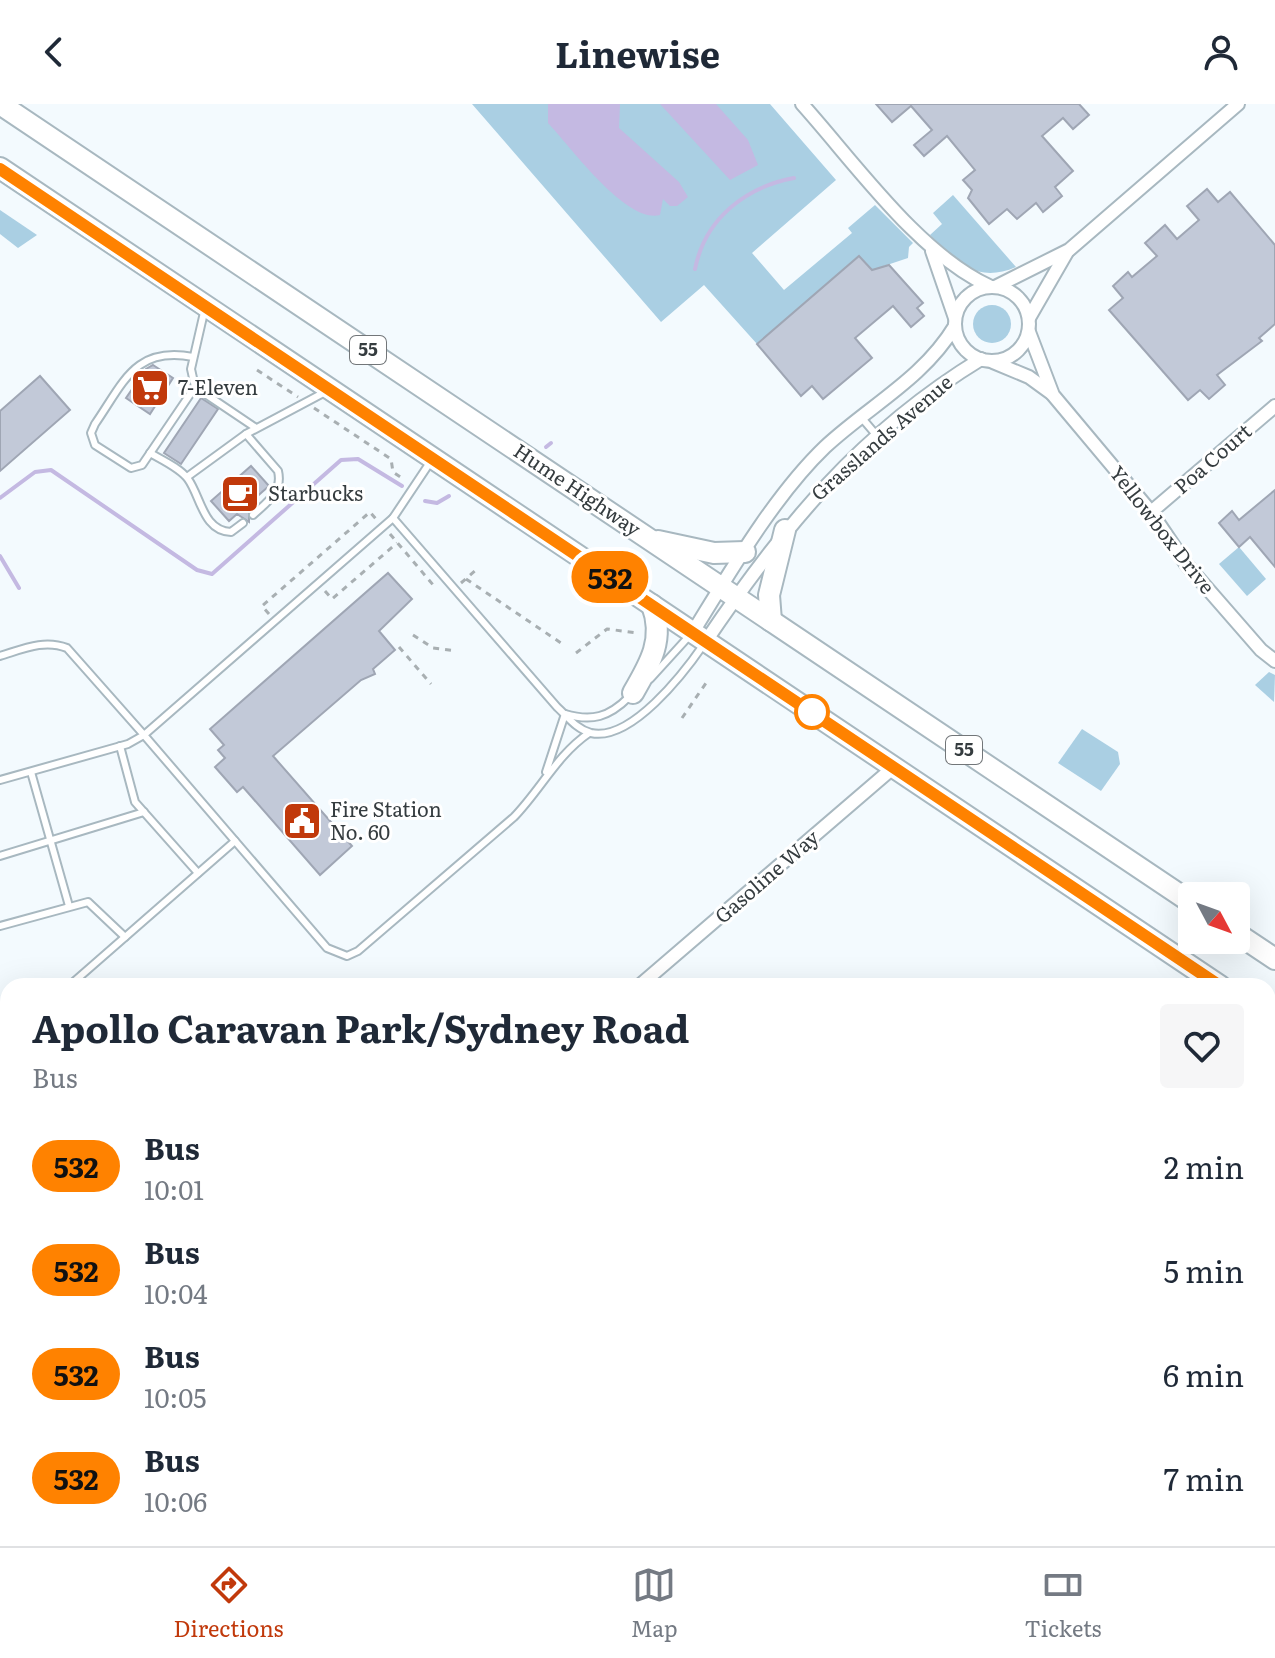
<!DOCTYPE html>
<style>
:root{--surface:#fff;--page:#f6f6f7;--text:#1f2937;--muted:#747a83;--line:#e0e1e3;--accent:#c1390b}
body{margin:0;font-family:Literata,serif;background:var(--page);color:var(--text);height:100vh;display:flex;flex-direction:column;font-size:30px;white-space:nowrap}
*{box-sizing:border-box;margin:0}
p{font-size:26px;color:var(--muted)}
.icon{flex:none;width:44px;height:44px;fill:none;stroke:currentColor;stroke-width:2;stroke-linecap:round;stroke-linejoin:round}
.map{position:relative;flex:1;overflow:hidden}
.panel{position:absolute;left:0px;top:874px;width:1276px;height:568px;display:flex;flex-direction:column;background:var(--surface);border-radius:24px 24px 0 0;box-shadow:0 8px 32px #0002}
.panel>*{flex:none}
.badge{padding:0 16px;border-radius:26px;font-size:28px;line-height:52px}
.needle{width:52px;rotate:131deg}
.controls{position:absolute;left:1178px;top:778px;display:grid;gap:16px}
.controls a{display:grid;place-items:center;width:72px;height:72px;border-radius:8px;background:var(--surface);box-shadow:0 8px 32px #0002;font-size:40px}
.map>.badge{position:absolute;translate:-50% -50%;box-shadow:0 0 0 4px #fff}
.round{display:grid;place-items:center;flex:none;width:84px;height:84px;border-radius:8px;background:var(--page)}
.overview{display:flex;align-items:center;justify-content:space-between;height:136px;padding:0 32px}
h1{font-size:38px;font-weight:700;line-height:60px}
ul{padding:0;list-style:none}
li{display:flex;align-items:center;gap:24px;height:104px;padding:0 32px}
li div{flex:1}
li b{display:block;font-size:30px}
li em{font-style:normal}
li .badge{min-width:88px;font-weight:700;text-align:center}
header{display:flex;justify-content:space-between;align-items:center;height:104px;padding:0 32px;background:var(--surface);font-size:36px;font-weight:700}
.tab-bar{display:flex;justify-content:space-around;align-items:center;height:112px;border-top:2px solid var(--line);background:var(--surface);font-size:22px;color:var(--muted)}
.tab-bar a{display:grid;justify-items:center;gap:4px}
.tab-bar .on{color:var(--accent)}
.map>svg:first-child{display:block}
.green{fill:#aacfe3}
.water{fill:#c4b9e2}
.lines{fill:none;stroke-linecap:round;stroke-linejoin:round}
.stream{stroke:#c4b9e2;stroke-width:4}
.building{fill:#c2c9d8;stroke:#9fa6b4;stroke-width:2}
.service-casing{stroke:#a8b8c0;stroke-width:10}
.minor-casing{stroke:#a8b8c0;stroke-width:16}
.trunk-casing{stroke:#a8b8c0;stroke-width:24}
.path{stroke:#a8afb2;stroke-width:3;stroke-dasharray:6 6;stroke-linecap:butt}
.service{stroke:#fff;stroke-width:6}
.minor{stroke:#fff;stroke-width:12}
.trunk{stroke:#fff;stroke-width:20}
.line-casing{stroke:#fff;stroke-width:18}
.line{stroke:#ff8200;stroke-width:12}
.stop-dot{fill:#fff;stroke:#ff8200;stroke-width:4}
.labels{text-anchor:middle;stroke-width:6;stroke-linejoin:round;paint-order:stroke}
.shield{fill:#fff;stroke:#727679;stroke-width:2}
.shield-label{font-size:18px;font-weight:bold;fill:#353c3f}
.poi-label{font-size:20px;fill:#353c3f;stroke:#fff;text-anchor:start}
.street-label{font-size:20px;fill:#353c3f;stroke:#fff}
</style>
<header><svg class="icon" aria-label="back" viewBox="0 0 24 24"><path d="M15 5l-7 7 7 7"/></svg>Linewise<svg class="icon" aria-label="person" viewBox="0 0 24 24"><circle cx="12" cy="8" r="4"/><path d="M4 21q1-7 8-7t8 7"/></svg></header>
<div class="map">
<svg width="1275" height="1442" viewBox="0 0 1275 1442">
<rect width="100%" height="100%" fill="#f3fafe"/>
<!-- green -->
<g class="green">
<polygon points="472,0 770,0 836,76 752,149 784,186 852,129 848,124 875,101 913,139 909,143 908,154 872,166 859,152 757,240 704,181 661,218"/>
<path d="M953 91 1016 163C977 180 955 158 930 131L942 120 933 109Z"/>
<polygon points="0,106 37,131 18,144 0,130"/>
<circle cx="992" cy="220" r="19"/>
<polygon points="1239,443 1266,475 1247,492 1219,460"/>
<polygon points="1269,568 1275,571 1274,598 1255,581"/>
<polygon points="1082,625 1118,648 1120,660 1101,687 1058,659"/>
</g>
<!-- water -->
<g class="water">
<path d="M548 0H620L619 24 679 78 688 93 677 102H670L663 95 660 111C626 120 570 42 548 19Z"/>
<polygon points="660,0 716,0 748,36 758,61 730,76"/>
</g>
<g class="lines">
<!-- stream -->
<g class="stream">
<path d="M695 165C705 115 745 83 794 74"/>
<polyline points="546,343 551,339"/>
<polyline points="0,394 35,368 51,366 197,466 212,470 341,356 358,355 402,382"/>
<polyline points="425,397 437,399 449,392"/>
<polyline points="0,452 19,484"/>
</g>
</g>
<!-- building -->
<g class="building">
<polygon points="876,0 1079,0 1089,11 1073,25 1063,14 1042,32 1073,67 1055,83 1062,92 1043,108 1036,99 1017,115 1007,105 989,120 968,94 972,86 963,76 975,66 947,32 924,52 914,41 932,26 911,2 892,18"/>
<polygon points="1207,85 1218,98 1230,88 1275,141 1275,220 1259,234 1262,237 1217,271 1225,281 1209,295 1200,286 1188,296 1109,206 1123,194 1113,182 1128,168 1132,173 1157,152 1145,139 1165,121 1177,135 1199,116 1187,102"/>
<polygon points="859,152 872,166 889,161 923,199 917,204 924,212 911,223 893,202 855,234 872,254 823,295 812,282 801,292 757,240"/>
<polygon points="153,261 173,274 150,310 126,294 146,265"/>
<polygon points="40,272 70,306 0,367 0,307"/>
<polygon points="201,294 218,305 181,360 164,349"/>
<polygon points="251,362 269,382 245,403 249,407 249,418 237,410 229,417 211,397"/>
<polygon points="1275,386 1275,463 1250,433 1239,443 1219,419 1232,407 1239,416"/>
<polygon points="388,469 412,495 379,527 395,546 373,565 375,570 361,576 273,652 352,742 320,771 243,683 237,688 215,663 225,654 218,646 224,641 210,625"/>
</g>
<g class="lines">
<!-- service casing -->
<g class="service-casing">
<g id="service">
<path d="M193 253C135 242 124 278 95 320L91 329 95 341 131 364 142 361 195 283 191 265 205 204"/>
<polyline points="195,283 256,324"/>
<polyline points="861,313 878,333"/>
<path d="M246 330 278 367C283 388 267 398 253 411"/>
<path d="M150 349C162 356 180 364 188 375 201 393 203 427 231 428L243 419"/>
<polyline points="187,373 246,330 327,287"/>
<polyline points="393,414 431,357"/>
<path d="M0 552C23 545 44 535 67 544L144 631 128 640 0 676"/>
<polyline points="650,575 691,530"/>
<path d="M565 610C592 618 609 613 629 593"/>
<path d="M589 629C557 651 541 685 514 713L358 847 347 852 327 844 144 631 393 414 557 603C568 613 576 625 591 629 631 638 684 569 704 540"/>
<polyline points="120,642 135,698 198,769"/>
<polyline points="31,668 69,802"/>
<polyline points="546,668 565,610"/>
<polyline points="0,752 144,708"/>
<polyline points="0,822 88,798 125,833"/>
<polyline points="69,882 235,737"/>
<polyline points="0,915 8,912"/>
<polyline points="1268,1071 1275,1062"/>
<polyline points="0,1105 8,1097"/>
</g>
</g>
<!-- minor casing -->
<g class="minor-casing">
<g id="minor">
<path d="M802 0C855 59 918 149 989 182"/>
<polyline points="932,147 955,214"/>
<polyline points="997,182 1069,146 1238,0"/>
<circle cx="992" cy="220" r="37"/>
<polyline points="1029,214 1067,148"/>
<polyline points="1029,228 1053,291 1151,408 1186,460 1261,546 1275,557"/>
<polyline points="993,258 1029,273 1051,289"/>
<polyline points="1151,408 1275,302"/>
<path d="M693 528C730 468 774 392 825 343 869 302 923 275 955 222"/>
<path d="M706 537C783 423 861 328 981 255"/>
<polyline points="639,882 894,663"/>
<polyline points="1268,986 1275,990"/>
<polyline points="162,1434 169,1442"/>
<polyline points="642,1434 649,1442"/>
<polyline points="1182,1434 1193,1442"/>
<polyline points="0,1439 8,1432"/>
<polyline points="876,1442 881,1434"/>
</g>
</g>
<!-- trunk casing -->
<g class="trunk-casing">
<g id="trunk">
<polyline points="0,0 1192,799"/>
<polyline points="0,64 1220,882"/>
<polyline points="658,437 714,449 745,448"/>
<polyline points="771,517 769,491 785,426"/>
<path d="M633 589C650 560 665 535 652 501"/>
<polyline points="1236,829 1275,855"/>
<polyline points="1268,915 1275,919"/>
</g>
</g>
<!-- path -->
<g class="path">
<polyline points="257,266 298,293"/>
<polyline points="314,304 391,355 393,368 405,376"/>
<polyline points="390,430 434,482"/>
<polyline points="466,475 564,541"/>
<polyline points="461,479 476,466"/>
<polyline points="325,487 332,495 397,439"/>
<polyline points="269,510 262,502 370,408 376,415"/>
<polyline points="413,531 433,544 456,547"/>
<polyline points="399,543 431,580"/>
<polyline points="576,549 607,525 638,529"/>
<polyline points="682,614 706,579"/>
</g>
<!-- service -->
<use href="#service" class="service"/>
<!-- minor -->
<use href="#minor" class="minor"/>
<!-- trunk -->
<use href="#trunk" class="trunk"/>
</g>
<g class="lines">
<!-- line casing -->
<g class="line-casing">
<polyline id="line" points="0,65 1220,882"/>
</g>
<!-- line -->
<use href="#line" class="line"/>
</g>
<!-- icons -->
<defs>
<g id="supermarket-square" transform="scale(2)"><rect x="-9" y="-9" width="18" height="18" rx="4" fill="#c1390b" stroke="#fff"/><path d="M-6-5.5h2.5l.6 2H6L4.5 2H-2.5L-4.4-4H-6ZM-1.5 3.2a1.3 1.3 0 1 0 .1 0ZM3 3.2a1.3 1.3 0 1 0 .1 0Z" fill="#fff"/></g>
<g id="cafe-square" transform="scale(2)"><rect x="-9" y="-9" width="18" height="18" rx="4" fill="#c1390b" stroke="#fff"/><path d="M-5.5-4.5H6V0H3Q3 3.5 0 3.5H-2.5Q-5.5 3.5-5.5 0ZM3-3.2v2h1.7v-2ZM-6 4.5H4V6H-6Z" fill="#fff"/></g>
<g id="civic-square" transform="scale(2)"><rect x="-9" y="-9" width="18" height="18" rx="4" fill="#c1390b" stroke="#fff"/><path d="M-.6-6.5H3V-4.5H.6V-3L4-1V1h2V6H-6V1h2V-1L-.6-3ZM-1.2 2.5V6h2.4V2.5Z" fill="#fff"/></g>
</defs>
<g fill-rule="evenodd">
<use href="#supermarket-square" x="150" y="284"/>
<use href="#cafe-square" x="240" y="390"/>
<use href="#civic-square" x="302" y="717"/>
</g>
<!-- markers -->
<circle class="stop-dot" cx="812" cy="608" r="16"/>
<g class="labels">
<!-- shield labels -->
<g class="shield">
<rect x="350" y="232" width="36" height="28" rx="6"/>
<rect x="946" y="632" width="36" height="28" rx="6"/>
</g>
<g class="shield-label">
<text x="368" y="252">55</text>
<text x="964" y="652">55</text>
</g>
<!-- poi labels -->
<g class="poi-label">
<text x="178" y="291">7-Eleven</text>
<text x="268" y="397">Starbucks</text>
<text x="330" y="713">Fire Station<tspan x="330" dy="23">No. 60</tspan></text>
</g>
<!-- street labels -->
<g class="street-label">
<text transform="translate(882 334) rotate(-41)" y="7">Grasslands Avenue</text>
<text transform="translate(1213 355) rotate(-41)" y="7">Poa Court</text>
<text transform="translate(577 386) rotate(34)" y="7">Hume Highway</text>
<text transform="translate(1162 426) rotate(52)" y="7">Yellowbox Drive</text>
<text transform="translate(767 773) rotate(-41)" y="7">Gasoline Way</text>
</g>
</g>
</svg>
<div class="controls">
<a><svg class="needle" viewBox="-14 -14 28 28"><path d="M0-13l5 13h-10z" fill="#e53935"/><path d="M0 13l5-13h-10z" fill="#747a83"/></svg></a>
</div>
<b class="badge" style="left:610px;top:473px;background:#ff8200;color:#111">532</b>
<section class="panel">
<div class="overview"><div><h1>Apollo Caravan Park/Sydney Road</h1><p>Bus</p></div><a class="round"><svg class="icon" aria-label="heart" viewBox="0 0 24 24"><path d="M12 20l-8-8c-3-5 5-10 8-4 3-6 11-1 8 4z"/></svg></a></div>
<ul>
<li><span class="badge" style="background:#ff8200;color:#111">532</span><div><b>Bus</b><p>10:01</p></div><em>2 min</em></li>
<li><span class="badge" style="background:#ff8200;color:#111">532</span><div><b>Bus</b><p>10:04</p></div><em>5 min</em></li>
<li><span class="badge" style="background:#ff8200;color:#111">532</span><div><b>Bus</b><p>10:05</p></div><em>6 min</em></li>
<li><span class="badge" style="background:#ff8200;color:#111">532</span><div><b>Bus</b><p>10:06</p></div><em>7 min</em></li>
</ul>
</section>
</div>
<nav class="tab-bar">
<a class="on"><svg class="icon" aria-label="directions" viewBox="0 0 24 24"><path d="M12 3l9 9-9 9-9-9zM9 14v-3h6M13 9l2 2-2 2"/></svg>Directions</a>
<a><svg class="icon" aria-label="map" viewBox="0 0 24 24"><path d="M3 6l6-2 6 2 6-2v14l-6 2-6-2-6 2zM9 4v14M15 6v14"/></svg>Map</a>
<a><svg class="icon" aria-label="tickets" viewBox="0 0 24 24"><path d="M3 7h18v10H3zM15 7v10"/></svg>Tickets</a>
</nav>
